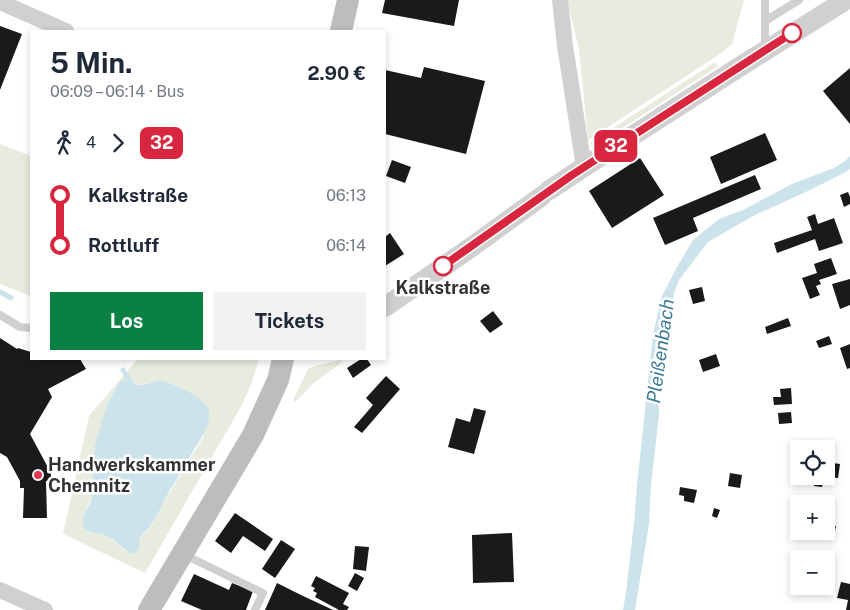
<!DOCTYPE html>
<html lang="de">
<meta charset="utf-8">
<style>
:root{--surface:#fff;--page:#f2f2f3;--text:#1f2937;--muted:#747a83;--accent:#0b8043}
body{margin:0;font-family:"Public Sans",sans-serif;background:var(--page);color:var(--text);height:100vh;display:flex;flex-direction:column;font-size:19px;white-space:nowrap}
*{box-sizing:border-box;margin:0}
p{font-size:16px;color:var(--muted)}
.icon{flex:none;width:28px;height:28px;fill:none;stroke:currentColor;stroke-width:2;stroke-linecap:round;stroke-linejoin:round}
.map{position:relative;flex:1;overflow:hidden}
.side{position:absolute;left:30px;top:30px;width:356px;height:330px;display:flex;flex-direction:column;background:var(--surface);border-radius:0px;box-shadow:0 2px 8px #0003}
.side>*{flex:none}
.badge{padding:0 10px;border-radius:8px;font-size:18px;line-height:32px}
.tools{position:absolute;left:790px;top:440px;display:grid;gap:10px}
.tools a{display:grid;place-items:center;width:45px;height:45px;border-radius:0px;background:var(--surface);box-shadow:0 2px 8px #0003;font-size:25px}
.map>.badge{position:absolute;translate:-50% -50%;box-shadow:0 0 0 2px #fff}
.legs{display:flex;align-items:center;gap:8px;height:55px;padding:0 20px;font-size:16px}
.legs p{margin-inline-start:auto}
.overview{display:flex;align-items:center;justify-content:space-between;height:85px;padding:0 20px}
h1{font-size:28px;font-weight:700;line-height:38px}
.action{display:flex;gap:10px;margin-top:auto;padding:10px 20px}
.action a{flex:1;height:58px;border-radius:0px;background:var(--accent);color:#fff;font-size:20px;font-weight:700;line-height:58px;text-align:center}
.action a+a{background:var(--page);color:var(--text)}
ul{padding:0 20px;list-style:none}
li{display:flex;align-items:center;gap:18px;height:50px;font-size:19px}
li i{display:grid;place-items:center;width:8px;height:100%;margin:0 6px;background:currentColor}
li i::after{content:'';width:12px;height:12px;margin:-6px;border:4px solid;border-radius:50%;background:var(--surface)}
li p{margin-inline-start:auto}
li:first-child i{background:linear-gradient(#0000 50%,currentColor 0)}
li:last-child i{background:linear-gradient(currentColor 50%,#0000 0)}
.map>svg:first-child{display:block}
.green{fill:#e7ecdf;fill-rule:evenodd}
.water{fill:#cce3ec}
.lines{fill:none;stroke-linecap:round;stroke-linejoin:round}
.stream{stroke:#cce3ec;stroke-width:5}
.building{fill:#1a1a1a}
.service{stroke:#d0d0d0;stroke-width:8}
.minor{stroke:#d0d0d0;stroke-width:16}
.tertiary{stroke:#d0d0d0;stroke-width:20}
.secondary{stroke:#bdbdbd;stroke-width:22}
.line-1-casing{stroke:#fff;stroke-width:11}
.line-1{stroke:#d7263d;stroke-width:8}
.stop-1-dot{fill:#fff;stroke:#d7263d;stroke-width:2.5}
.poi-dot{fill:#e73755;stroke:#fff;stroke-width:2}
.labels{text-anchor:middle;stroke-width:5;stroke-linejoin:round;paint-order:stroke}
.stop-label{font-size:18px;font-weight:bold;fill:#333;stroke:#fff}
.poi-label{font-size:18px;font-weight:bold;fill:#333;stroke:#fff;text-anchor:start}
.water-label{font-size:19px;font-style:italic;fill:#3e7d98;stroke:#fff}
</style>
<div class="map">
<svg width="850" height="610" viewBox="0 0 850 610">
<rect width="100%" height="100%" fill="#fff"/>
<!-- green -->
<g class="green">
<polygon points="567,0 744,0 732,44 720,54 588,140 579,49"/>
<polygon points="715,62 718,66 593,147 590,143"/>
<polygon points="0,144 31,156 31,296 0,284"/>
<path d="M138 359H259L251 385 242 405 145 573 63 534 89 416ZM125 381 143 385C159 378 161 382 177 386L204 436 171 490 152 525 147 531 141 536 139 541 126 552C113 538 107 534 89 532L84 514 92 498 94 490V456Z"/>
<polygon points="342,360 342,362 314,383 295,402 293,400 308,369 318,365"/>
</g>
<!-- water -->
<g class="water">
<polygon points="850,156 850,169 846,172 810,190 753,216 708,242 679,280 674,293 667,323 664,347 662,382 658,394 659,415 651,485 649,524 635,610 623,610 626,592 634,523 637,485 653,334 662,296 677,267 693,240 719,219 743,210 792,184 834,168 845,161"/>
<path d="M123 380C129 381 135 385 141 385 149 385 154 379 163 381 175 385 207 397 209 412 211 426 200 439 194 450 186 464 178 477 170 490 164 501 159 513 152 524 149 529 142 533 140 538 138 543 142 549 136 552 128 557 120 544 114 540 110 538 105 535 101 534 92 532 86 533 82 525L84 514 90 504 92 498 95 445 108 403 120 381Z"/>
</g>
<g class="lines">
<!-- stream -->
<g class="stream">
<polyline points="0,292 11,298"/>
<polyline points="123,370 133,386"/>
</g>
</g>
<!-- building -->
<g class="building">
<polygon points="385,0 459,0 454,26 382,13"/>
<polygon points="0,26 22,34 0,90"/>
<polygon points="424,67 485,81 466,154 385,134 385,70 421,78"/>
<polygon points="850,68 850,124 823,91"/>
<polygon points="765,133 777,160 721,184 710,157"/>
<polygon points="640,158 664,195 612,228 589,191"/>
<polygon points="392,160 411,167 405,183 386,176"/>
<polygon points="755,175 761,189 693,218 698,231 665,245 653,218"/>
<polygon points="848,192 850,197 850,204 844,207 840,195"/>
<polygon points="815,214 818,224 834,218 843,243 819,251 815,239 777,253 774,243 812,230 807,217"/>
<polygon points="390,233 404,254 385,266 385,237"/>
<polygon points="831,258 837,274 819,280 821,284 816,286 820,295 810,299 802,278 817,273 814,264"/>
<polygon points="850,279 850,305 840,309 832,284"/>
<polygon points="702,287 705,301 693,304 689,290"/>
<polygon points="493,311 503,324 490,333 480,321"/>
<polygon points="788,318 791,326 767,334 765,327"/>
<polygon points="829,336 832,344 819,348 816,341"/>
<polygon points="0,338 17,349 18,348 31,352 31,359 80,359 86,369 48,389 52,397 30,434 51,473 51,481 46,481 47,518 23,518 24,488 20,488 20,481 7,457 0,453"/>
<polygon points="850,344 850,368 847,369 840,348"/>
<polygon points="716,354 720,366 703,372 699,360"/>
<polygon points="361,359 367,359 371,365 353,378 347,368"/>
<polygon points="386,376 400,389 362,433 354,427 373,405 366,398"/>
<polygon points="791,388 792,404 774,405 773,397 781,397 780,389"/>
<polygon points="474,408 486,411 474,454 448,447 456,418 470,422"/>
<polygon points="791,412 792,423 779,424 778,413"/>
<polygon points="826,462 840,464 838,478 826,477"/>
<rect x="795" y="463" width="4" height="11"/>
<polygon points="730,473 742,475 740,488 728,486"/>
<polygon points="815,478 824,479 822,487 814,486"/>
<polygon points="680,487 697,490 694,503 684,501 684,496 679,495"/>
<polygon points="714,508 720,510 717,518 712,516"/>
<polygon points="235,513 273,539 265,551 243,536 231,553 215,541"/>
<polygon points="827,524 836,526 834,536 825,534 825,531 826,531"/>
<polygon points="512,533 514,582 473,583 472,535"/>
<polygon points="281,540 295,549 275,578 262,569"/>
<polygon points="355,546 369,547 366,571 353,569"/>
<polygon points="355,573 364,578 357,591 348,586"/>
<polygon points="194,574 229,590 232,583 253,591 246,610 202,610 181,601"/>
<polygon points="316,576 349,593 343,604 349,607 347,610 339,610 315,597 317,593 313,591 315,588 311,586"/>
<polygon points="841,582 850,584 850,610 846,610 848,600 837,598"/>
<polygon points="277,583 301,595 333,610 265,610"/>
</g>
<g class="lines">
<!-- service -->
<g class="service">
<polyline points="765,21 799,0"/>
<polyline points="765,48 765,0"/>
<polyline points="0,315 20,327 31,328"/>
<polyline points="185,555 263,593 255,610"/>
</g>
<!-- minor -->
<g class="minor">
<polyline points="560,0 565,46 584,167"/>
<polyline points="0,2 66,31"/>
<polyline points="0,590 45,610"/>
</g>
<!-- tertiary -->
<g class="tertiary">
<polyline points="548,191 584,167 733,71 846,0"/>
<polyline points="385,307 473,246 542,196"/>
</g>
<!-- secondary -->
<g class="secondary">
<polyline points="341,31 348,0"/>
<polyline points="149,610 253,435 278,380 283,359"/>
</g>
</g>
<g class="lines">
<!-- line-1 casing -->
<g class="line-1-casing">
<polyline id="line-1" points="443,266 572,175 792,33"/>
</g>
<!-- line-1 -->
<use href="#line-1" class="line-1"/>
</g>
<!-- markers -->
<g class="stop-1-dot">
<circle cx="792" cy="33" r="9"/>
<circle cx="443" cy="266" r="9"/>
</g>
<circle class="poi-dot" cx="38" cy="475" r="5"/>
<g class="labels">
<!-- stop labels -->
<g class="stop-label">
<text x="443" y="294">Kalkstraße</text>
</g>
<!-- poi labels -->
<g class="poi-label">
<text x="48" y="471">Handwerkskammer<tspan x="48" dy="21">Chemnitz</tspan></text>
</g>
<!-- water labels -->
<g class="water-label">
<text transform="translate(660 351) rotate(-82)" y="7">Pleißenbach</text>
</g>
</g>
</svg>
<div class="tools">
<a><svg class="icon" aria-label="locate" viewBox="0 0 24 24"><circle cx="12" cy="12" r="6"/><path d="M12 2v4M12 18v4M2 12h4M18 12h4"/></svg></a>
<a>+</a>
<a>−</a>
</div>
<b class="badge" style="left:616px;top:146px;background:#d7263d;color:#fff">32</b>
<section class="side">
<div class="overview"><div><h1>5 Min.</h1><p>06:09 – 06:14 · Bus</p></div><b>2.90 €</b></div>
<div class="legs"><svg class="icon" aria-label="walk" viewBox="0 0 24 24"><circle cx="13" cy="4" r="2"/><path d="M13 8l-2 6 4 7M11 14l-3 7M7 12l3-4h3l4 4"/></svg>4<svg class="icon" aria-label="forward" viewBox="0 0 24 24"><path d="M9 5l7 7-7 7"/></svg><b class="badge" style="background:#d7263d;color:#fff">32</b></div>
<ul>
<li><i style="color:#d7263d"></i><b>Kalkstraße</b><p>06:13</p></li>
<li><i style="color:#d7263d"></i><b>Rottluff</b><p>06:14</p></li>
</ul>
<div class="action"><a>Los</a><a>Tickets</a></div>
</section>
</div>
